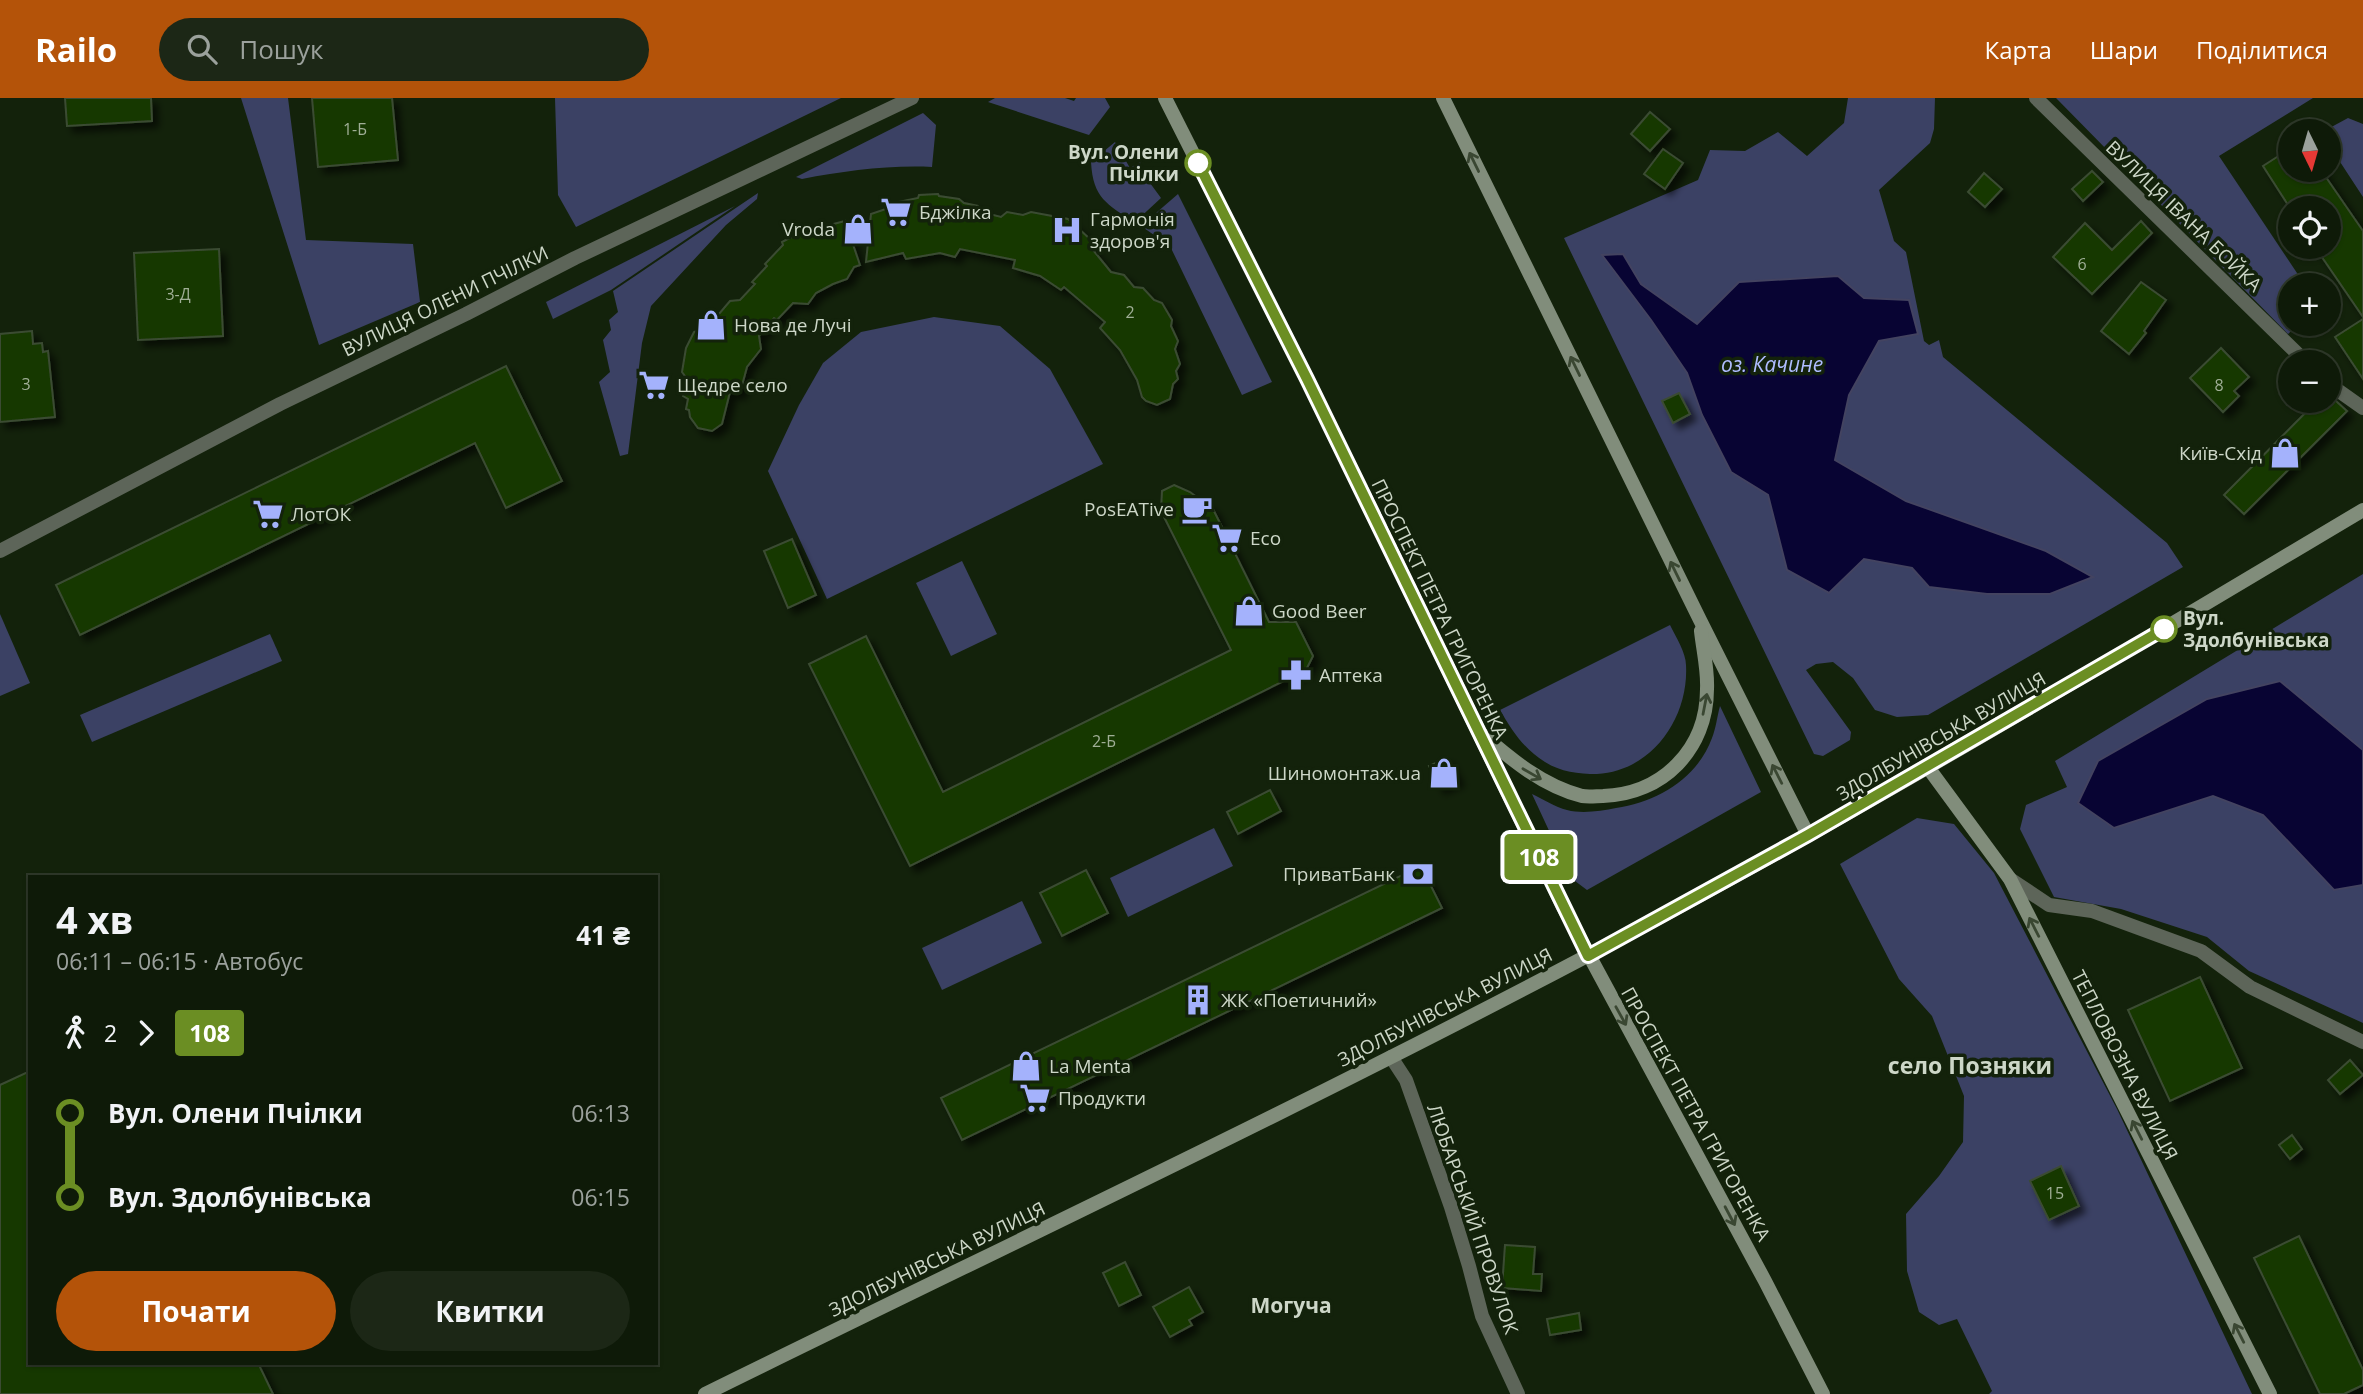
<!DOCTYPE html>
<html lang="uk">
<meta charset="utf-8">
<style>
:root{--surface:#0e1a08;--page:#1c2716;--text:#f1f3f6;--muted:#9ba19c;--line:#2e3829;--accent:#b45309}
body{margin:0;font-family:"Open Sans",sans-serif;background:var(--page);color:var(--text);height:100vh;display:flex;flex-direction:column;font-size:26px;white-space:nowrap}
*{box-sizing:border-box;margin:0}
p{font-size:23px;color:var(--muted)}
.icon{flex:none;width:38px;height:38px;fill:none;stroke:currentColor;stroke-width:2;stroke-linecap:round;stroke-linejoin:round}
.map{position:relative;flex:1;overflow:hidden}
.side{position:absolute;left:28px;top:777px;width:630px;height:490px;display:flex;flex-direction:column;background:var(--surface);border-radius:0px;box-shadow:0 2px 5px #0004,0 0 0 2px var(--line)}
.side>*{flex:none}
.badge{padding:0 14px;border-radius:5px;font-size:24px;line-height:46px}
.needle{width:46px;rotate:175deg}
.buttons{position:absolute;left:2278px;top:21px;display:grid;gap:14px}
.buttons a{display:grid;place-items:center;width:63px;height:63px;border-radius:50%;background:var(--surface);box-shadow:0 2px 5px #0004,0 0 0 2px var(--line);font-size:35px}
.map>.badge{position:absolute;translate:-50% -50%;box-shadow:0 0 0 4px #fff}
.legs{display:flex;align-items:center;gap:10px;height:77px;padding:0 28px;font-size:23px}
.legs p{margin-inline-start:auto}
.head{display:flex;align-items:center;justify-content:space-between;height:119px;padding:0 28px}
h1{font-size:38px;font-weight:700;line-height:52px}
.action{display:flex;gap:14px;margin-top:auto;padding:14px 28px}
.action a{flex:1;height:80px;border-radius:42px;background:var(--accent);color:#fff;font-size:28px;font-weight:700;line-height:80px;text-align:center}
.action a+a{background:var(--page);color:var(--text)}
ul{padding:0 28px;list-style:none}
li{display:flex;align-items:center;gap:24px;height:84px;font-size:26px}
li i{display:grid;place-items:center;width:10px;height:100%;margin:0 9px;background:currentColor}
li i::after{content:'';width:18px;height:18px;margin:-9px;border:5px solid;border-radius:50%;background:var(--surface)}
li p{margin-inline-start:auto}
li:first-child i{background:linear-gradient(#0000 50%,currentColor 0)}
li:last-child i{background:linear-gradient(currentColor 50%,#0000 0)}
header{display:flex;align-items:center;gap:42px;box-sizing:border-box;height:98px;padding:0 35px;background:var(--accent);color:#fff}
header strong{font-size:33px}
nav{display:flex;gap:38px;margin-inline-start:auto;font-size:24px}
.search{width:490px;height:63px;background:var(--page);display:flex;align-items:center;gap:18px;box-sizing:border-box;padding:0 24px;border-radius:38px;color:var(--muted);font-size:26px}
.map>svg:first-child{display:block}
.green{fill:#3b4164}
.water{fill:#080433;stroke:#434360;stroke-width:2}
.building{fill:#173700;stroke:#3b4c33;stroke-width:2;filter:url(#shadow)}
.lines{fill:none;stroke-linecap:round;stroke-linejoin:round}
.street{stroke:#5d6559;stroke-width:14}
.secondary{stroke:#818d7b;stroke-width:14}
.oneway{stroke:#3a4732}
.line-1-casing{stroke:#fff;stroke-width:16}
.line-1{stroke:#6b8e23;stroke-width:10}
.stop-1-dot{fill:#fff;stroke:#6b8e23;stroke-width:3.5}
.labels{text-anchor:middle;stroke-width:7;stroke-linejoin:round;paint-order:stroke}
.number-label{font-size:16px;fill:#a0af96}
.stop-label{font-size:19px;font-weight:bold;fill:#cdd7c8;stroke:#13220b;text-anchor:end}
.poi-label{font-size:19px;fill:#cdd7c8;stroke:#13220b;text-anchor:start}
.street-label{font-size:19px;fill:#cdd7c8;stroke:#13220b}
.water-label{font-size:21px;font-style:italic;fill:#afbcff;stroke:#13220b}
.neighbourhood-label{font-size:21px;font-weight:bold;fill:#cdd7c8;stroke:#13220b}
.quarter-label{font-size:23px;font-weight:bold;fill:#cdd7c8;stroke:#13220b}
</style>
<header>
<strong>Railo</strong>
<div class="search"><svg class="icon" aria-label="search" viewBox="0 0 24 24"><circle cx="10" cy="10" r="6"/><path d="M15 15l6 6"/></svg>Пошук</div>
<nav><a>Карта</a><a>Шари</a><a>Поділитися</a></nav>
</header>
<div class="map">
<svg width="2363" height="1296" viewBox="0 0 2363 1296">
<defs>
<filter id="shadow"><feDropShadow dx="6" dy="6" stdDeviation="3.5" flood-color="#0009"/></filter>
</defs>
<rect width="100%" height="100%" fill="#13220b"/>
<!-- green -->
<g class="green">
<polygon points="241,0 288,0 306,142 413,146 420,204 319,247"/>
<polygon points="555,0 841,0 576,129 558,97"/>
<polygon points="995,0 1065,0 1074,3 1076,0 1105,0 1110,9 1089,37 988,4"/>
<polygon points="1848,0 1935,0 1934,31 1930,45 1879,92 1894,143 1906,154 1924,243 1929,247 1939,242 1943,259 2167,445 2183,469 1928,617 1897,619 1875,612 1853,580 1833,564 1816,566 1806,572 1851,634 1850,642 1823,658 1814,656 1564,140 1698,82 1710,52 1745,53 1778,34 1807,58 1844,25"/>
<polygon points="2056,0 2313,0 2219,58 2305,187 2291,187 2291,226 2299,226 2288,236"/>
<path d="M923 15 936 27 932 69C888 67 845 73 802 81L796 79Z"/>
<polygon points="2348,20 2363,26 2363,99 2329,47 2329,33 2324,33"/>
<path d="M1115 44 1130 70 1140 64 1150 85 1161 100 1134 125C1107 105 1093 101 1091 64Z"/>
<polygon points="758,95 757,101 726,127 651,208 642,245 628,356 620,358 599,284 610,274 603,242 611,232 609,222 618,214 613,193"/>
<polygon points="1178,96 1272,284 1242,297 1170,148 1141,128"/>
<polygon points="735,108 611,192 553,221 546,204"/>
<polygon points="934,219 1000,228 1050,271 1103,366 827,501 768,373 799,307 823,265 861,234"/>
<polygon points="962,463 997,536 951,558 916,485"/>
<polygon points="2363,476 2363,925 2249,873 2207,839 2121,811 2054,799 2020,731 2026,707 2067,689 2055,663"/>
<polygon points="0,516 30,585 0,598"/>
<path d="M1670 527C1676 539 1686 555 1686 567 1689 620 1652 673 1597 676 1578 676 1561 674 1545 664 1524 651 1512 633 1500 612Z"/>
<polygon points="270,536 282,563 92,644 80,617"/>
<path d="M1720 608 1761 694 1587 792 1571 780 1532 696C1543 701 1555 709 1567 712 1582 716 1601 713 1616 710 1657 704 1697 681 1712 640 1716 630 1717 619 1720 608Z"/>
<polygon points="1917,720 1954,726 1994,775 2117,1011 2252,1296 1989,1296 1992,1293 1957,1221 1939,1227 1919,1214 1907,1173 1906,1116 1939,1078 1963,1044 1964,998 1932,918 1899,881 1840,766"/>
<polygon points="1214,730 1233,768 1128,819 1110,780"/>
<polygon points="1022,803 1042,845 942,892 922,850"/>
</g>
<!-- water -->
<g class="water">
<polygon points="1623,156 1641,186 1697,226 1739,184 1838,178 1864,200 1909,202 1918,236 1879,243 1849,297 1835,362 1906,403 2046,453 2093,479 2050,496 1987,496 1929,489 1912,470 1864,461 1829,495 1787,472 1768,397 1731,374 1702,317 1687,275 1651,222 1602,157"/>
<polygon points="2280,583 2363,652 2363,787 2334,792 2263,717 2213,698 2114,730 2078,705 2098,663 2207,601"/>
</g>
<!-- building -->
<g class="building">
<polygon points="65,0 151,0 152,23 67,28"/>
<polygon points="312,0 392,0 398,62 318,69"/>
<polygon points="1650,14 1670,31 1650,53 1631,36"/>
<polygon points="2291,50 2291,72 2321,72 2363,133 2363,219 2315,149 2329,149 2329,110 2290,110 2263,68"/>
<polygon points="1663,51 1683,65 1665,91 1644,76"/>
<polygon points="2092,73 2103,84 2083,103 2072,91"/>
<polygon points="1984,75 2002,91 1985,109 1968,94"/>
<polygon points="938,96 939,98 959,101 964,105 978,108 981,114 1001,119 1007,114 1023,117 1031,114 1068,121 1090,141 1093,152 1111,174 1124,177 1134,189 1143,190 1154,202 1162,205 1172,222 1171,228 1178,243 1175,251 1180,266 1176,273 1178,281 1173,286 1170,301 1157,307 1146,303 1142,299 1137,282 1120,252 1100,230 1105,224 1064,189 1061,192 1040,178 1013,170 1015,162 960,151 955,159 940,155 906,161 903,155 866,164 871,116 892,109 894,105 918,100 919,97"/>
<polygon points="845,123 860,167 854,169 847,181 833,186 816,195 808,206 793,205 777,222 774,220 759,238 761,251 747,269 740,295 730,294 722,326 712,333 698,330 690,319 689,312 686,311 688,301 683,298 685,278 682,274 686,250 694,234 697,233 711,216 719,216 730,203 740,202 755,186 752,184 767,168 765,166 783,147 782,144 799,135"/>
<polygon points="2141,123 2152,135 2092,196 2053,159 2085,125 2112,152"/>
<polygon points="219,151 223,238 138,242 134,155"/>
<polygon points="2141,184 2166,202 2144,233 2146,235 2129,256 2101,233"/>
<polygon points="2363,221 2363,281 2335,239"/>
<polygon points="32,233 33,246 42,245 43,254 48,253 55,319 0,324 0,236"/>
<polygon points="2221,250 2249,279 2234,293 2239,298 2223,314 2190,280"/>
<polygon points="506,268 562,383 506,410 475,345 80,537 56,487"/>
<polygon points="1679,295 1690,316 1673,325 1662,303"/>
<polygon points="2317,303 2336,303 2347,313 2244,416 2224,397"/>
<polygon points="1174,387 1190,394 1213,411 1269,524 1296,524 1313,558 1306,572 910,768 809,566 866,538 943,694 1231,552 1161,413 1162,393"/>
<polygon points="792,441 816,497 788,510 764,453"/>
<polygon points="1447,660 1458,682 1439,690 1429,668"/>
<polygon points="1270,692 1281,713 1238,736 1227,714"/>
<polygon points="1421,768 1442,810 962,1042 941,1000"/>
<polygon points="1086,772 1108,815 1062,838 1040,795"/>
<polygon points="2200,879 2242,970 2170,1003 2128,912"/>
<polygon points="2350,962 2363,977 2340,996 2328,982"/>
<polygon points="30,973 30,1265 258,1265 273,1296 0,1296 0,987"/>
<polygon points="2292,1037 2302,1051 2290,1061 2279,1047"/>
<polygon points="2061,1068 2079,1108 2049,1122 2030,1083"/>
<polygon points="2299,1138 2363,1272 2363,1287 2344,1296 2320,1296 2254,1160"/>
<polygon points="1505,1147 1535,1149 1533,1176 1542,1176 1541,1193 1502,1190"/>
<polygon points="1125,1164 1141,1197 1119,1208 1103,1175"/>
<polygon points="1189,1189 1203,1214 1189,1222 1192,1227 1170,1239 1153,1209"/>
<polygon points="1579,1215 1581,1232 1550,1237 1547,1221"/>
</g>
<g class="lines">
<!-- street -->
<g class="street">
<polyline points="2036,0 2306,264"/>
<polyline points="2329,286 2363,310"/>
<polyline points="0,453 280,306 466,216 575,160 912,0"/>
<polyline points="2010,781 2049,807 2092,813 2201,853 2250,889 2363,944"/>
<polyline points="1391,959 1406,982 1451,1109 1469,1168 1482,1218 1518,1296"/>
</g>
<!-- secondary -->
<g class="secondary">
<polyline points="1165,0 1307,281 1563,809 1765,1183 1823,1296"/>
<polyline points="1443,0 1700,522 1808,737"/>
<path d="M1483 637C1512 662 1543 688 1582 698 1589 699 1597 698 1603 698 1663 696 1707 651 1707 591 1708 572 1703 552 1701 533"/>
<polyline points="1927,668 2010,781 2270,1296"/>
<path d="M705 1296C999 1151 1295 1012 1585 859 1850 720 2106 565 2363 412"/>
</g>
</g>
<!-- one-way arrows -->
<defs><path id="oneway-shaft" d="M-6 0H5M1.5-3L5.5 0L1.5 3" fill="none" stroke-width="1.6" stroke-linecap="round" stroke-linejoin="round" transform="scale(1.75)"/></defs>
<g class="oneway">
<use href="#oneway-shaft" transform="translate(1474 64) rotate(-116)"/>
<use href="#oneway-shaft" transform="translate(1575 268) rotate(-116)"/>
<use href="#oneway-shaft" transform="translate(1675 473) rotate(-116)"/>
<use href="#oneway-shaft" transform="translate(1705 606) rotate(-79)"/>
<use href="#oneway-shaft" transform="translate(1532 676) rotate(30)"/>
<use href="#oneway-shaft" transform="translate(1777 676) rotate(-117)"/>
<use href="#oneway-shaft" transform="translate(2034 829) rotate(-117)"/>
<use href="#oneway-shaft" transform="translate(1621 918) rotate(61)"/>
<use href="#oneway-shaft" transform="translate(2137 1032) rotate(-117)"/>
<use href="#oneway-shaft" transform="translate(1730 1118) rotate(62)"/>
<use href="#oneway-shaft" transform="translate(2239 1235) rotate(-117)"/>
</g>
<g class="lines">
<!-- line-1 casing -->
<g class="line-1-casing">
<polyline id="line-1" points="1198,65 1307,281 1588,858 1808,737 2164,531"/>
</g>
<!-- line-1 -->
<use href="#line-1" class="line-1"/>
</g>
<!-- icons -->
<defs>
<g id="supermarket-bare" transform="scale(2.415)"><path d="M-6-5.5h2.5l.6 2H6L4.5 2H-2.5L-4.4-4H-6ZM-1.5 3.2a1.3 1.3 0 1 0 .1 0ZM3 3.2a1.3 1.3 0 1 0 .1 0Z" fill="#a4b2fc" stroke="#13220b" stroke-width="2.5" paint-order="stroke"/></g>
<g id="shop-bare" transform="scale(2.415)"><path d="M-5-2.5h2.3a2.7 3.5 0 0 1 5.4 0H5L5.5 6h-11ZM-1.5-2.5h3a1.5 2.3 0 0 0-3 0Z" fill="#a4b2fc" stroke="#13220b" stroke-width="2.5" paint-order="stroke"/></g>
<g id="hospital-bare" transform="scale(2.415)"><path d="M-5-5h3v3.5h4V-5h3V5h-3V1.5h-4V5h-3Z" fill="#a4b2fc" stroke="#13220b" stroke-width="2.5" paint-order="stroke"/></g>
<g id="cafe-bare" transform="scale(2.415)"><path d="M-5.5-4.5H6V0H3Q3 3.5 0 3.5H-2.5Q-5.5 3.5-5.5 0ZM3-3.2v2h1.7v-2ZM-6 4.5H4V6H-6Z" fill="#a4b2fc" stroke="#13220b" stroke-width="2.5" paint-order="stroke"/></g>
<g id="pharmacy-bare" transform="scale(2.415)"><path d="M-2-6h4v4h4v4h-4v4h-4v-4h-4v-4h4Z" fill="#a4b2fc" stroke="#13220b" stroke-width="2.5" paint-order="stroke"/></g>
<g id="bank-bare" transform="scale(2.415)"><path d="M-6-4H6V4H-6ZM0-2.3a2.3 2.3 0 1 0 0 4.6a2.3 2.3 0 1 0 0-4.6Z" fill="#a4b2fc" stroke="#13220b" stroke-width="2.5" paint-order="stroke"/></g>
<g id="building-bare" transform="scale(2.415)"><path d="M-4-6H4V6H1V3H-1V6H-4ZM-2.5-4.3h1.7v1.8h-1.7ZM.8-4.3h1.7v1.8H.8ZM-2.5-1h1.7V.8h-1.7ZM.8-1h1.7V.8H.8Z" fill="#a4b2fc" stroke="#13220b" stroke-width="2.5" paint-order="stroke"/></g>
</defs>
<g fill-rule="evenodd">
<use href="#supermarket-bare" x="896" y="114"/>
<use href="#shop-bare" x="858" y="131"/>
<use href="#hospital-bare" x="1067" y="132"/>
<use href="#shop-bare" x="711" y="227"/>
<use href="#supermarket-bare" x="654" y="287"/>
<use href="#shop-bare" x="2285" y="355"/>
<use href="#cafe-bare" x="1197" y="411"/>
<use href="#supermarket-bare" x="268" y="416"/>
<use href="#supermarket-bare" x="1227" y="440"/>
<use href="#shop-bare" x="1249" y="513"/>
<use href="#pharmacy-bare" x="1296" y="577"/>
<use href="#shop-bare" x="1444" y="675"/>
<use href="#bank-bare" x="1418" y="776"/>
<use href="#building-bare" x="1198" y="902"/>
<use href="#shop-bare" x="1026" y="968"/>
<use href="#supermarket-bare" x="1035" y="1000"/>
</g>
<!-- markers -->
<g class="stop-1-dot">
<circle cx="1198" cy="65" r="12"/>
<circle cx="2164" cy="531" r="12"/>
</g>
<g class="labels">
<!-- number labels -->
<g class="number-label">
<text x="355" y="37">1-Б</text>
<text x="2082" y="172">6</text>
<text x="178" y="202">3-Д</text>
<text x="1130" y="220">2</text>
<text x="26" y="292">3</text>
<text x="2219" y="293">8</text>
<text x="1104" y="649">2-Б</text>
<text x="2055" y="1101">15</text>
</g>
<!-- stop labels -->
<g class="stop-label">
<text x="1179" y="61">Вул. Олени<tspan x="1179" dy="22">Пчілки</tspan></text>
<text x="2183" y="527" text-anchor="start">Вул.<tspan x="2183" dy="22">Здолбунівська</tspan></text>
</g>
<!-- poi labels -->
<g class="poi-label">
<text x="919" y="121">Бджілка</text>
<text x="1090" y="128">Гармонія<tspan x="1090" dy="22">здоров'я</tspan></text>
<text x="835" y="138" text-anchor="end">Vroda</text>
<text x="734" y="234">Нова де Лучі</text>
<text x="677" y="294">Щедре село</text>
<text x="2262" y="362" text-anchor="end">Київ-Схід</text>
<text x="1174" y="418" text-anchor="end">PosEATive</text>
<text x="291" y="423">ЛотОК</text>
<text x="1250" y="447">Eco</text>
<text x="1272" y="520">Good Beer</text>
<text x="1319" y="584">Аптека</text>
<text x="1421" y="682" text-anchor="end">Шиномонтаж.ua</text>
<text x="1395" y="783" text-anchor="end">ПриватБанк</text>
<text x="1221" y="909">ЖК «Поетичний»</text>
<text x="1049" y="975">La Menta</text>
<text x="1058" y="1007">Продукти</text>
</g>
<!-- street labels -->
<g class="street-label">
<text transform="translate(2184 118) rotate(44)" y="7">ВУЛИЦЯ ІВАНА БОЙКА</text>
<text transform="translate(445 203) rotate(-26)" y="7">ВУЛИЦЯ ОЛЕНИ ПЧІЛКИ</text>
<text transform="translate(1440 511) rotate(64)" y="7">ПРОСПЕКТ ПЕТРА ГРИГОРЕНКА</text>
<text transform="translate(1941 638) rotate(-30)" y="7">ЗДОЛБУНІВСЬКА ВУЛИЦЯ</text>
<text transform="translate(1445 909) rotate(-27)" y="7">ЗДОЛБУНІВСЬКА ВУЛИЦЯ</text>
<text transform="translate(2125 967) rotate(63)" y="7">ТЕПЛОВОЗНА ВУЛИЦЯ</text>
<text transform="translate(1696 1016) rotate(61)" y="7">ПРОСПЕКТ ПЕТРА ГРИГОРЕНКА</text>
<text transform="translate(1473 1121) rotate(71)" y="7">ЛЮБАРСЬКИЙ ПРОВУЛОК</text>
<text transform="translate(937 1161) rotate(-26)" y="7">ЗДОЛБУНІВСЬКА ВУЛИЦЯ</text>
</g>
<!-- water labels -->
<g class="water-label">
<text x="1772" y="274">оз. Качине</text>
</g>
<!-- neighbourhood labels -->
<g class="neighbourhood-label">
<text x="1291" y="1215">Могуча</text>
</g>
<!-- quarter labels -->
<g class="quarter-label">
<text x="1970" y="976">село Позняки</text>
</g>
</g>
</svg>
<div class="buttons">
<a><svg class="needle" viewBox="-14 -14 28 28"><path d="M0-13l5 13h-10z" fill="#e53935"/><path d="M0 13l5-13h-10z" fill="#9ba19c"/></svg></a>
<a><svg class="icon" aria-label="locate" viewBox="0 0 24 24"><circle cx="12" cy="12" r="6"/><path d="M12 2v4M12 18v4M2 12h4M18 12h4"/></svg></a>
<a>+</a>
<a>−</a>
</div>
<b class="badge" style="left:1539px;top:759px;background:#6b8e23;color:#fff">108</b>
<section class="side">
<div class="head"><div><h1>4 хв</h1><p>06:11 – 06:15 · Автобус</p></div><b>41 ₴</b></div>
<div class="legs"><svg class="icon" aria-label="walk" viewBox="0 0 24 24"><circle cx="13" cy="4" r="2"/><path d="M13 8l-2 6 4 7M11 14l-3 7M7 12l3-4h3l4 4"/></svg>2<svg class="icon" aria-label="forward" viewBox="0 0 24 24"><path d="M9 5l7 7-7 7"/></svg><b class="badge" style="background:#6b8e23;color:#fff">108</b></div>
<ul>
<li><i style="color:#6b8e23"></i><b>Вул. Олени Пчілки</b><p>06:13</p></li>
<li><i style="color:#6b8e23"></i><b>Вул. Здолбунівська</b><p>06:15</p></li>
</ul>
<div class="action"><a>Почати</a><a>Квитки</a></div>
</section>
</div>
